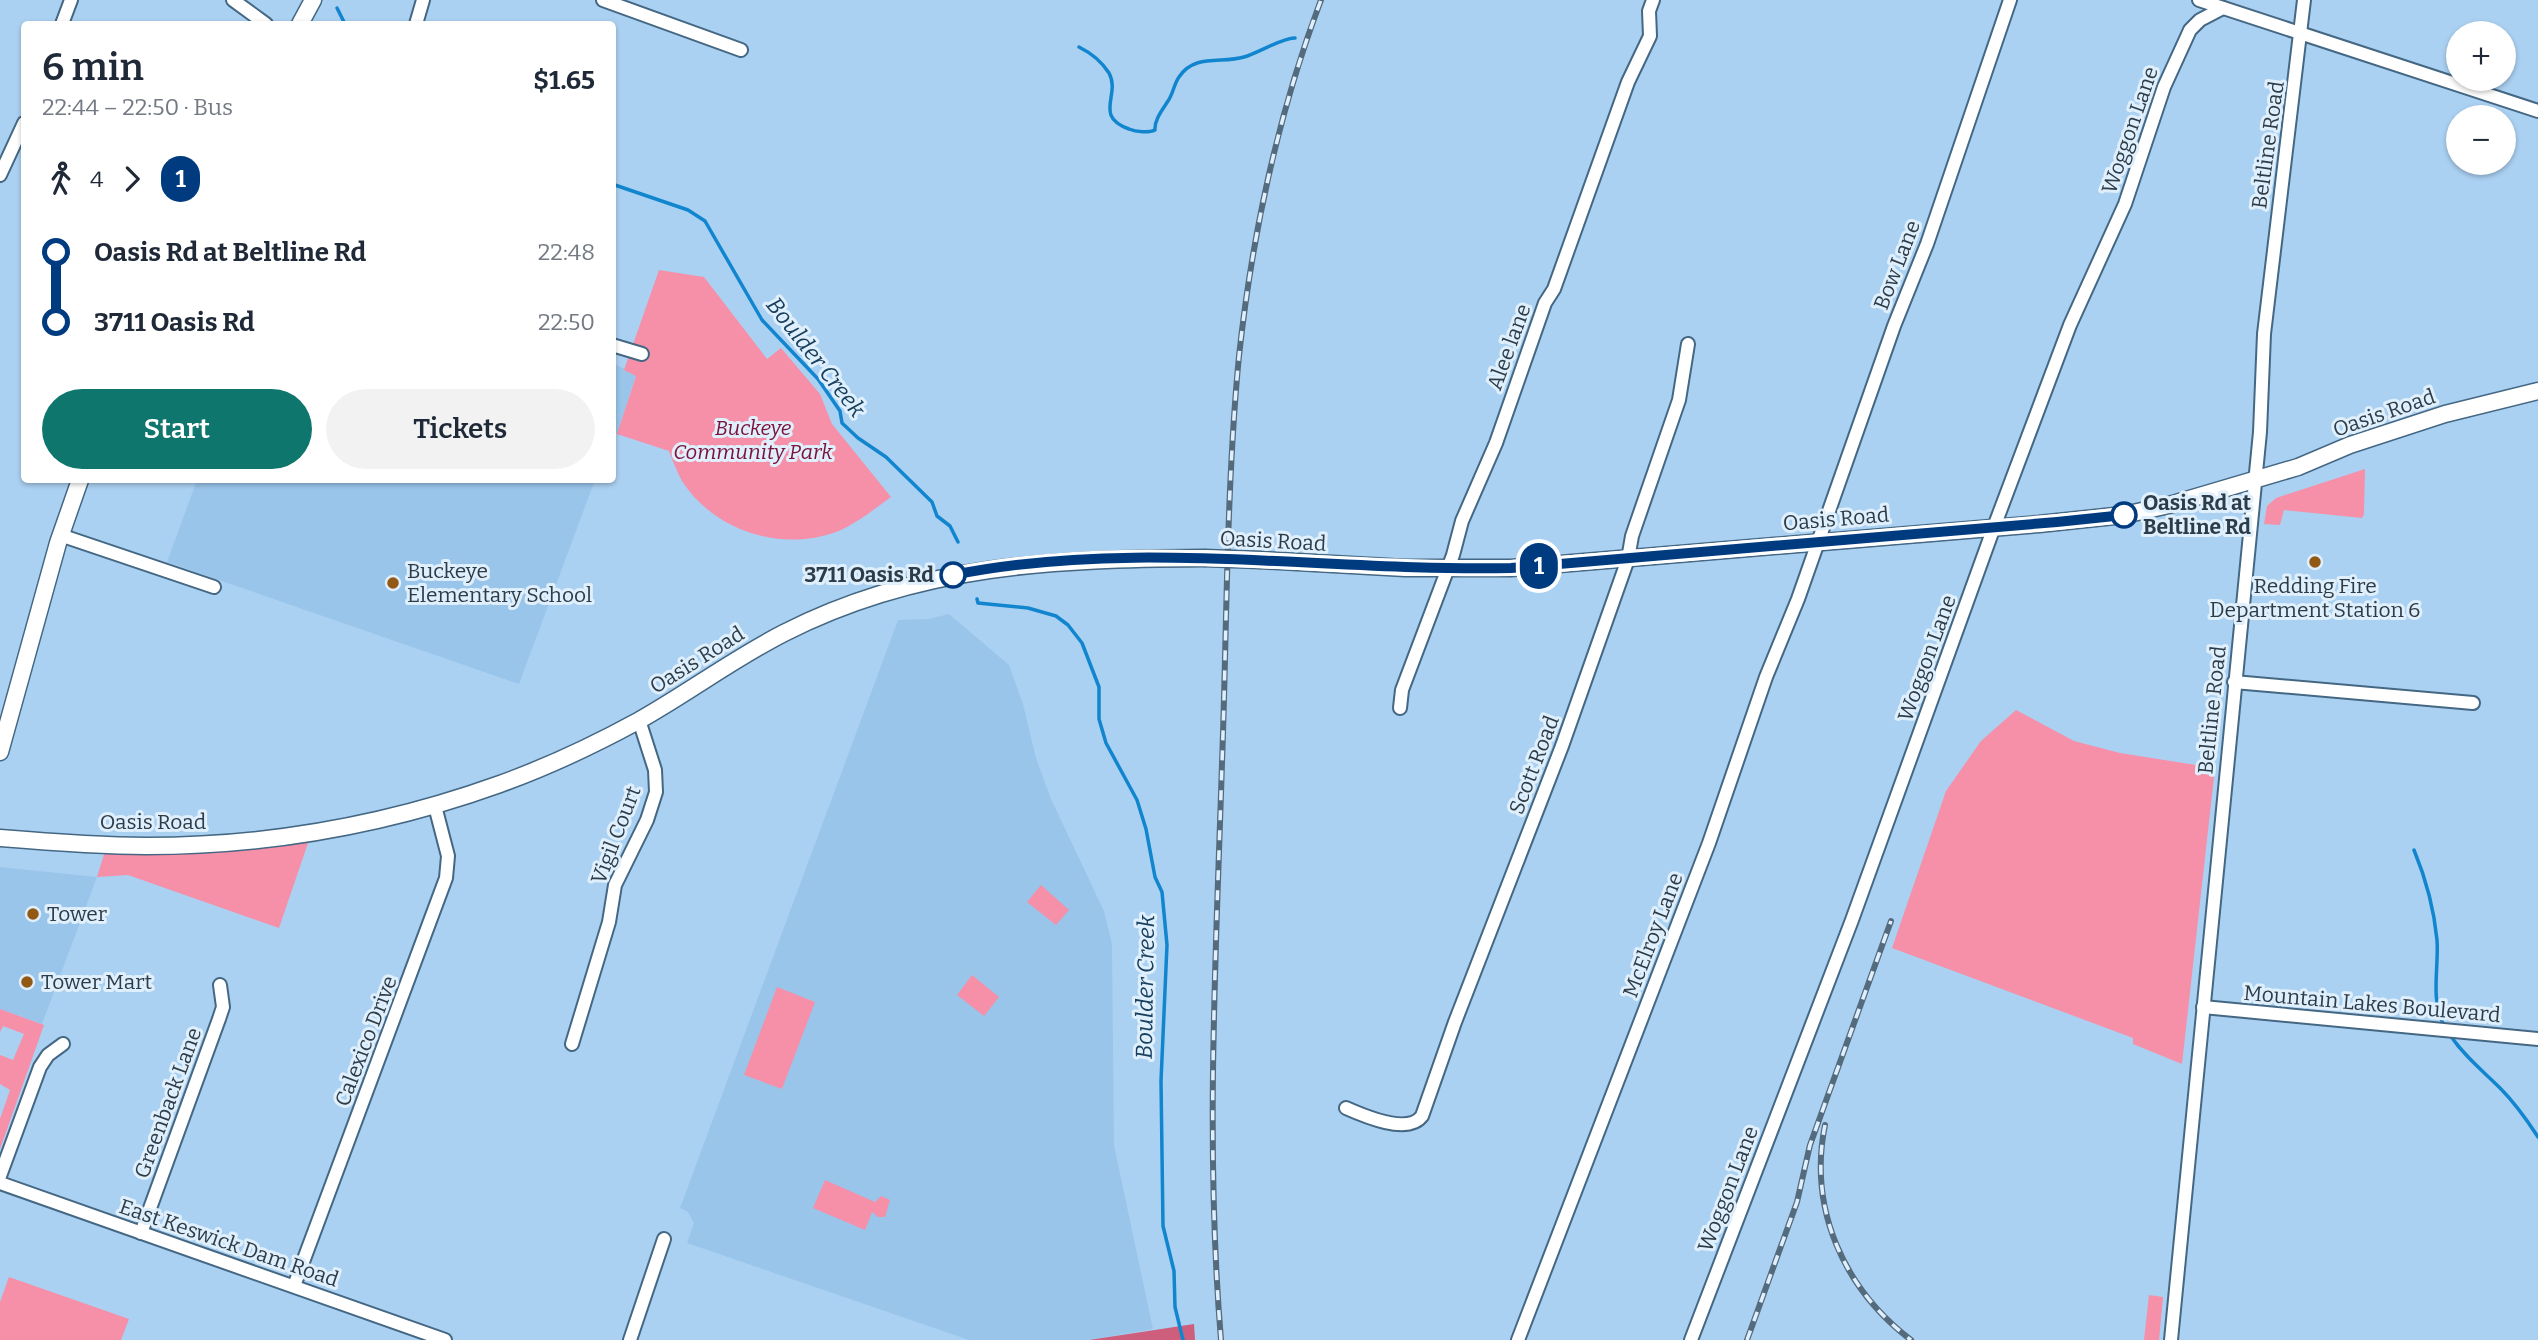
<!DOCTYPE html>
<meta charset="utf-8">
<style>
:root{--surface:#fff;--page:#f2f2f3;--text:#1f2937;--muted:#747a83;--accent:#0f766e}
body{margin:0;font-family:Bitter,serif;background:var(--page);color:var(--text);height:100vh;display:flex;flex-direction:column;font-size:26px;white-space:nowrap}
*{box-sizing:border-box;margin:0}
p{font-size:23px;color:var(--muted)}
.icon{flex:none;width:38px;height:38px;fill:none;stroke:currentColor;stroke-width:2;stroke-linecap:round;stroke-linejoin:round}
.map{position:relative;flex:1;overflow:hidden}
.details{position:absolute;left:21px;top:21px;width:595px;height:462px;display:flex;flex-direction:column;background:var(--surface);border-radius:7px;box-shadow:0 2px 5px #0004}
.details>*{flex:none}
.badge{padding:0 14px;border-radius:23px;font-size:24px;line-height:46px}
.controls{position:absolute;left:2446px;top:21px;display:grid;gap:14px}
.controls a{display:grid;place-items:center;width:70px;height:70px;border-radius:50%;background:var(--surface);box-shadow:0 2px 5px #0004;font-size:35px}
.map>.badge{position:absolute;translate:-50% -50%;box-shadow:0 0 0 4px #fff}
.legs{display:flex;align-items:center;gap:10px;height:77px;padding:0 21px;font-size:23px}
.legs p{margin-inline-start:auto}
.head{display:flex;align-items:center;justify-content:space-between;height:119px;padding:0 21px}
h1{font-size:38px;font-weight:600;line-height:52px}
.button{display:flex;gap:14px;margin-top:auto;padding:14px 21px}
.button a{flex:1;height:80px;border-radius:42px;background:var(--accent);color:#fff;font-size:28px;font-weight:600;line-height:80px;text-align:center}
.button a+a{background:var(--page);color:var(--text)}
ul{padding:0 21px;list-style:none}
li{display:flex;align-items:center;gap:24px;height:70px;font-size:26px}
li i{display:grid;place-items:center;width:10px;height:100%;margin:0 9px;background:currentColor}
li i::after{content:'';width:18px;height:18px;margin:-9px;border:5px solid;border-radius:50%;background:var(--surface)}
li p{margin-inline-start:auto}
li:first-child i{background:linear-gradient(#0000 50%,currentColor 0)}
li:last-child i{background:linear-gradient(currentColor 50%,#0000 0)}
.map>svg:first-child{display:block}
.built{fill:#9ac5eb}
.green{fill:#f68fa8}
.forest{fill:#cd5e7c}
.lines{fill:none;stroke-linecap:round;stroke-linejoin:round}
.stream{stroke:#1185cd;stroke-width:3.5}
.minor-casing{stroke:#446783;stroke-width:16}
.major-casing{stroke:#446783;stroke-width:19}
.minor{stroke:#fff;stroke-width:12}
.major{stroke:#fff;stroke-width:16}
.rail-casing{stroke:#546a7d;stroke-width:6}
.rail{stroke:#e0effc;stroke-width:3.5;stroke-dasharray:10;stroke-linecap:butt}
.major-bridge-casing{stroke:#446783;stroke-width:19;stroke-linecap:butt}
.major-bridge{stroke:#fff;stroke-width:16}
.line-1-casing{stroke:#fff;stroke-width:16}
.line-1{stroke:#003b80;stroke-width:10}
.stop-1-dot{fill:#fff;stroke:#003b80;stroke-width:3.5}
.poi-dot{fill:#925915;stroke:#e0effc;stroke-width:2.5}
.labels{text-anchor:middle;stroke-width:6;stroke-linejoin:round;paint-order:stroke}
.street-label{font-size:21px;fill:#2d3c49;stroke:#e0effc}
.park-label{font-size:21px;font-style:italic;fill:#7a123a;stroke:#e0effc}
.stop-label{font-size:21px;font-weight:bold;fill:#2d3c49;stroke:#e0effc;text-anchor:start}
.poi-label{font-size:21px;fill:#2d3c49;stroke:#e0effc;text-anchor:start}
.water-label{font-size:23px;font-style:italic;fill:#18405e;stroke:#e0effc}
</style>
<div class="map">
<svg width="2538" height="1340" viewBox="0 0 2538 1340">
<rect width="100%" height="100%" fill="#abd1f2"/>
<!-- built -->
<g class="built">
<polygon points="613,363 636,375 617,434 613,432"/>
<polygon points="197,480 595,480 519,684 167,562"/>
<polygon points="949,614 1009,665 1023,704 1036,758 1051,799 1104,911 1112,944 1114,1145 1153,1329 1089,1340 969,1340 687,1243 694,1223 688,1212 680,1208 898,620 929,619"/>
<polygon points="0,867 97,877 42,1024 0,1009"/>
</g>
<!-- green -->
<g class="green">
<path d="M659 270 704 277 767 359 781 348 820 394 832 424 891 497C873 510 856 524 836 532 781 552 714 531 682 481 677 472 673 461 669 451L617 434 636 376 624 370Z"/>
<polygon points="2365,469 2364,514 2362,518 2284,510 2280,525 2264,524 2267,506 2276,498"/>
<polygon points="2016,710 2074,741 2120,753 2215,768 2182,1064 2133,1044 2133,1038 1892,948 1946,791 1981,741"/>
<polygon points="309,840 279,928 128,875 97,877 105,851"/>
<polygon points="1041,885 1069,910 1056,925 1027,902"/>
<polygon points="972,975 999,997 984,1016 957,995"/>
<polygon points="777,987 815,1002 782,1089 744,1075"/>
<polygon points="0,1009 44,1025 0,1149 0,1119 10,1090 0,1084 0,1055 13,1060 24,1034 3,1026 0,1032"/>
<polygon points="825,1180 875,1202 881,1196 890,1200 885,1217 878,1217 872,1212 865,1230 813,1208"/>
<polygon points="9,1277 129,1319 121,1340 0,1340 0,1302"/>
<polygon points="2149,1295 2163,1297 2159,1340 2144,1340"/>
</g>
<!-- forest -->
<polygon class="forest" points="1194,1324 1195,1340 1089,1340"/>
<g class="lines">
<!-- stream -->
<g class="stream">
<polyline points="337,8 345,24"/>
<path d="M1079 47C1091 53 1102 62 1109 73 1121 95 1093 116 1129 129 1136 132 1149 133 1155 130 1154 120 1163 109 1168 101 1173 94 1174 84 1179 77 1195 53 1222 64 1244 57 1258 53 1284 37 1295 38"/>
<polyline points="612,184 688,210 705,221 762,320 818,379 840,411 842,423 858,438 886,457 932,502 937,516 950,526 958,542"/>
<polyline points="977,599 978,603 1028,608 1056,616 1068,625 1082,643 1099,687 1099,719 1106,743 1137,800 1146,829 1155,877 1162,892 1167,945 1161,1081 1163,1226 1174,1271 1175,1307 1183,1340"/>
<path d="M2414 850C2426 879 2434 909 2437 940 2439 968 2430 1000 2444 1025"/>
<path d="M2450 1035C2464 1056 2483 1071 2500 1088 2515 1103 2527 1120 2538 1137"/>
</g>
<!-- minor casing -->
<g class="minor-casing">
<g id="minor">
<polyline points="233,0 266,24"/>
<polyline points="603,0 741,50"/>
<polyline points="2199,0 2538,111"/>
<polyline points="62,24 71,0"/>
<polyline points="416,24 423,0"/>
<polyline points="0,175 24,123"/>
<polyline points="612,345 642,354"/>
<polyline points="60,535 214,587"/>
<polyline points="2234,682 2473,703"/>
<polyline points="1400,708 1402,690 1453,555 1462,521 1496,443 1545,303 1554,289 1628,82 1650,36 1649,11 1653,0"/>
<polyline points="2203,1007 2538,1039"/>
<polyline points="572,1044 609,922 615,885 647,820 656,792 655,770 639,720"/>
<path d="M1346 1108C1364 1116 1408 1135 1422 1116L1455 1022 1562 746 1628 559 1632 536 1679 400 1688 344"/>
<polyline points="0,1176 40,1067 48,1055 63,1044"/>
<polyline points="0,1183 445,1340"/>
<polyline points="141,1233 219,1019 223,1007 220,985"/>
<polyline points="294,1286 446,878 448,856 435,806"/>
<polyline points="630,1340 664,1239"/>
<polyline points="1518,1340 1709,843 1766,677 1798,599 1894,326 1927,244 2010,0"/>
<polyline points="1691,1340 1852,920 1994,527 2070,325 2125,204 2164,87 2190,30 2200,20 2223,8"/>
<polyline points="2171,1340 2260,432 2264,334 2304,0"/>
</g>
</g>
<!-- major casing -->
<g class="major-casing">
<g id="major">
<polyline points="300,24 313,0"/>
<polyline points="1261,560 1405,568 1511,568 2039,524 2124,515 2169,505 2298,467 2350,445 2445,414 2538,391"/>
<polyline points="0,752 58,543 80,480"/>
<path d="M0 838C48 842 97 846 146 846 266 846 386 825 500 784 547 767 594 745 638 721 688 693 733 659 784 633 919 564 1056 559 1204 558"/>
</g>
</g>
<!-- minor -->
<use href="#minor" class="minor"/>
<!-- major -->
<use href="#major" class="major"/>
<!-- rail casing -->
<g class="rail-casing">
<g id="rail">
<path d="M1825 1125C1808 1209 1844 1289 1911 1340"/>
<path d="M1221 1340C1205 1148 1216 955 1222 763 1227 628 1226 491 1239 356 1252 236 1278 114 1321 0"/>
<polyline points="1747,1340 1797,1202 1810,1145 1891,921"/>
</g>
</g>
<!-- rail -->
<use href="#rail" class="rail"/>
<!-- major-bridge casing -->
<g class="major-bridge-casing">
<polyline id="major-bridge" points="1204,558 1261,560"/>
</g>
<!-- major-bridge -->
<use href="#major-bridge" class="major-bridge"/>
</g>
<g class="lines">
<!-- line-1 casing -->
<g class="line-1-casing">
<path id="line-1" d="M953 575C1137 538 1326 572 1511 568L2057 522 2124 515"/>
</g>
<!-- line-1 -->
<use href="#line-1" class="line-1"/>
</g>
<!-- markers -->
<g class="stop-1-dot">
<circle cx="2124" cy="515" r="12"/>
<circle cx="953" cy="575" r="12"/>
</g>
<g class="poi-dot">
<circle cx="2315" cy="562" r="7"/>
<circle cx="393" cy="583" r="7"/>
<circle cx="33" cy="914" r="7"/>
<circle cx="27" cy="982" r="7"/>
</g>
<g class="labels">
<!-- street labels -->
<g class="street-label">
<text transform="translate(2130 130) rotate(-71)" y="7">Woggon Lane</text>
<text transform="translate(2268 145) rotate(-82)" y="7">Beltline Road</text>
<text transform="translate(1897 265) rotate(-69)" y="7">Bow Lane</text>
<text transform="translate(1509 347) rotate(-70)" y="7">Alee lane</text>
<text transform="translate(2384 413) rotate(-19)" y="7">Oasis Road</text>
<text transform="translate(1836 519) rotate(-5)" y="7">Oasis Road</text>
<text transform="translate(1273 541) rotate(3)" y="7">Oasis Road</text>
<text transform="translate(1927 658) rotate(-70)" y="7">Woggon Lane</text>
<text transform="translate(697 660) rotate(-32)" y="7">Oasis Road</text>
<text transform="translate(2212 710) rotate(-84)" y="7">Beltline Road</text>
<text transform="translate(1534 765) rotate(-69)" y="7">Scott Road</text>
<text x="153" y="829">Oasis Road</text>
<text transform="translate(616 835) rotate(-69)" y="7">Vigil Court</text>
<text transform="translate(1653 935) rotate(-69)" y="7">McElroy Lane</text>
<text transform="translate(2372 1004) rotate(5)" y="7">Mountain Lakes Boulevard</text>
<text transform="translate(366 1041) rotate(-69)" y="7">Calexico Drive</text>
<text transform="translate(168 1103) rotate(-70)" y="7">Greenback Lane</text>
<text transform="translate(1728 1189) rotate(-69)" y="7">Woggon Lane</text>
<text transform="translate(229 1243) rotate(19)" y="7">East Keswick Dam Road</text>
</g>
<!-- park labels -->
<g class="park-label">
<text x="753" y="435">Buckeye<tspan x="753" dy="24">Community Park</tspan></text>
</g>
<!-- stop labels -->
<g class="stop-label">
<text x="2143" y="510">Oasis Rd at<tspan x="2143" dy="24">Beltline Rd</tspan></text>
<text x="934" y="582" text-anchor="end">3711 Oasis Rd</text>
</g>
<!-- poi labels -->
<g class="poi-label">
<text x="407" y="578">Buckeye<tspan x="407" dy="24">Elementary School</tspan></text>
<text x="2315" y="593" text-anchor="middle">Redding Fire<tspan x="2315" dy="24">Department Station 6</tspan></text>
<text x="47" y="921">Tower</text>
<text x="41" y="989">Tower Mart</text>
</g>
<!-- water labels -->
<g class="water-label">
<text transform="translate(816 357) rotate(52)" y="8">Boulder Creek</text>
<text transform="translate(1145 987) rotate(-89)" y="8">Boulder Creek</text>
</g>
</g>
</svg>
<div class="controls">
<a>+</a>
<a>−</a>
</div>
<b class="badge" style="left:1539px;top:566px;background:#003b80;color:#fff">1</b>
<section class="details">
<div class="head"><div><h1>6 min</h1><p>22:44 – 22:50 · Bus</p></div><b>$1.65</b></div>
<div class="legs"><svg class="icon" aria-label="walk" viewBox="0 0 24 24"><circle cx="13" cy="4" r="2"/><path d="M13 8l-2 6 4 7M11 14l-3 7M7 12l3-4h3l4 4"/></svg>4<svg class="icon" aria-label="forward" viewBox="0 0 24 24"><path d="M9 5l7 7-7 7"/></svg><b class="badge" style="background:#003b80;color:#fff">1</b></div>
<ul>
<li><i style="color:#003b80"></i><b>Oasis Rd at Beltline Rd</b><p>22:48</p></li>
<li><i style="color:#003b80"></i><b>3711 Oasis Rd</b><p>22:50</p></li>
</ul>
<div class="button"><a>Start</a><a>Tickets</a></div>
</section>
</div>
